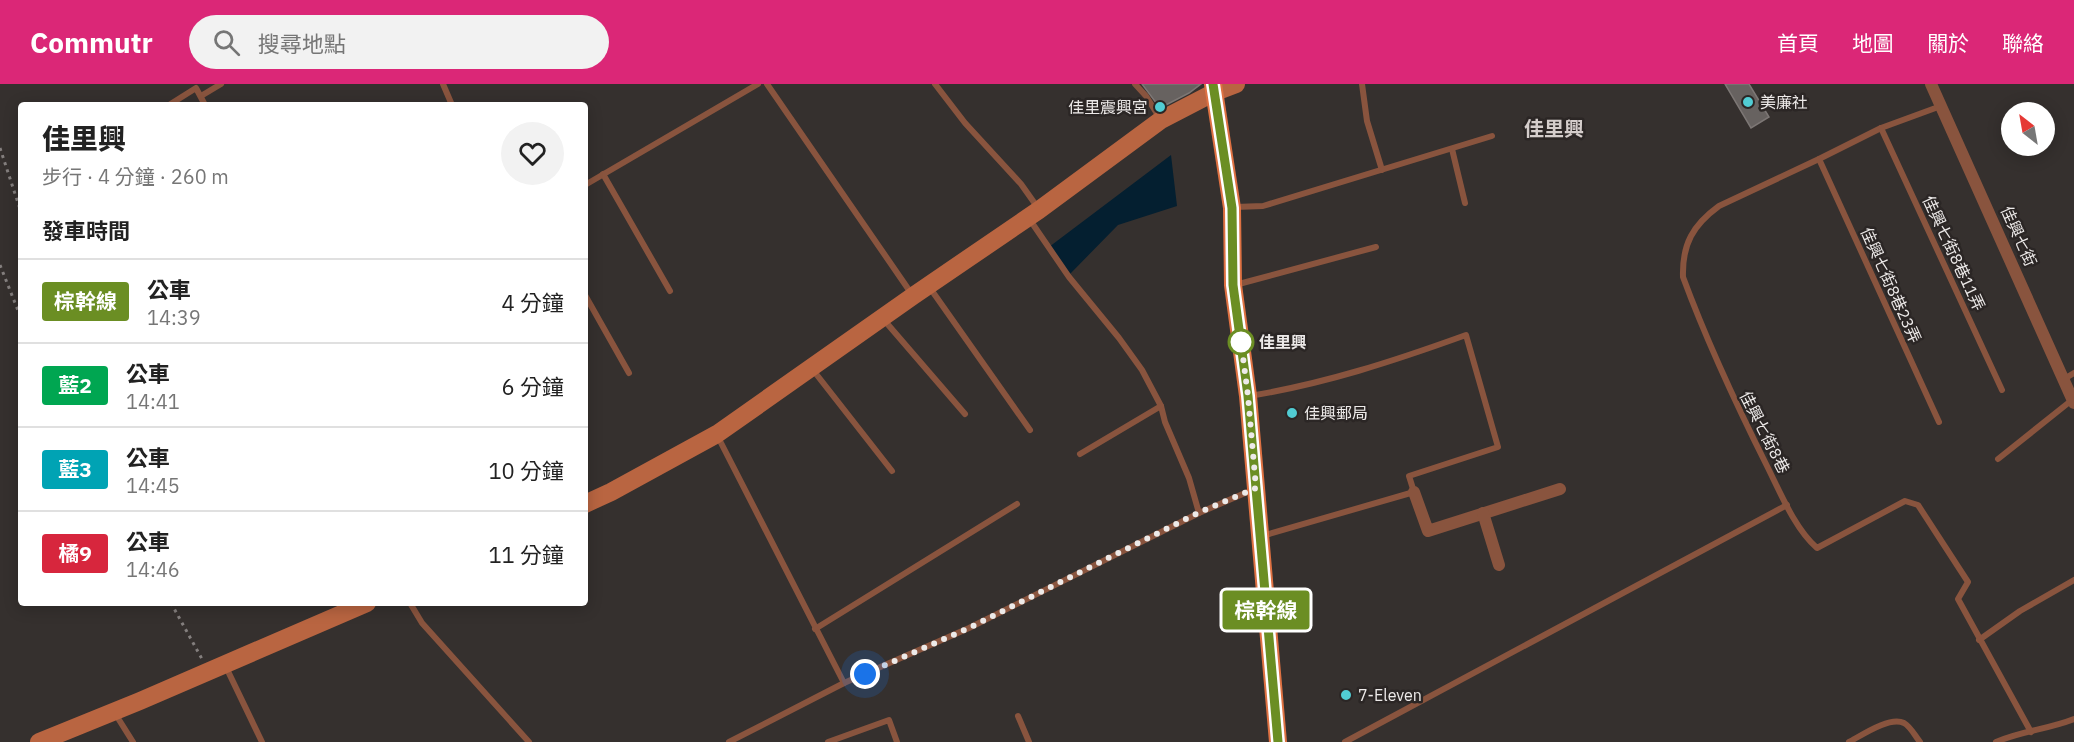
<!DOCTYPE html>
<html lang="zh-TW">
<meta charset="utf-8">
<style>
:root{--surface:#fff;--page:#f2f2f2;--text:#222;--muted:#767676;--line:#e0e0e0;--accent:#db2777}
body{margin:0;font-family:"IBM Plex Sans","Noto Sans TC",sans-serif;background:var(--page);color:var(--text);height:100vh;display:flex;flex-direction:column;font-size:22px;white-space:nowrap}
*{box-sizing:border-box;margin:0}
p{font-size:20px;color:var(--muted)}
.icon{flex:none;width:33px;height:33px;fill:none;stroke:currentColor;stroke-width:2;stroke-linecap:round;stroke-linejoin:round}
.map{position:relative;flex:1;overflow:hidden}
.panel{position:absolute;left:18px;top:18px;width:570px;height:504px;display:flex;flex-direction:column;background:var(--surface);border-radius:6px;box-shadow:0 3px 15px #0003}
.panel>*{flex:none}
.badge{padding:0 12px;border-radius:4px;font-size:21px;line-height:39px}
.needle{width:39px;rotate:329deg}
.fabs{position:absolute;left:2001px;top:18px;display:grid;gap:12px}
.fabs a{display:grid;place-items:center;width:54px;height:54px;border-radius:50%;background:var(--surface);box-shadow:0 3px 15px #0003;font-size:30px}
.you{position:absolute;width:30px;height:30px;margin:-15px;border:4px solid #fff;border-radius:50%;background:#1a73e8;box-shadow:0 0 0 9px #1a73e833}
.map>.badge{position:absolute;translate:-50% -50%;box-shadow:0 0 0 3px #fff}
h2{padding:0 24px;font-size:22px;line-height:54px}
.round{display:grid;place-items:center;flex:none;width:63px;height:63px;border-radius:32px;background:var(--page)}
.headline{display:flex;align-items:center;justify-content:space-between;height:102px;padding:0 24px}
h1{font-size:28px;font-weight:800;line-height:45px}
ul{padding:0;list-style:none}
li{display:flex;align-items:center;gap:18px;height:84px;padding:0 24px;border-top:2px solid var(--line)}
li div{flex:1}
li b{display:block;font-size:22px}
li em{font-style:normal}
li .badge{min-width:66px;font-weight:700;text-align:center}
header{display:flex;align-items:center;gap:36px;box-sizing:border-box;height:84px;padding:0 30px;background:var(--accent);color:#fff}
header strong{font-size:28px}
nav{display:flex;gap:33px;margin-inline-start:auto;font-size:21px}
.search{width:420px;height:54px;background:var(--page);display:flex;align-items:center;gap:15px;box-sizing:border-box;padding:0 21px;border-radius:33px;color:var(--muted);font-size:22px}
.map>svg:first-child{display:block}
.water{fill:#041f30}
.building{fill:#676260;stroke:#7d7775;stroke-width:1.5}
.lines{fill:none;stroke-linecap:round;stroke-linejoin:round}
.path{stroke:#847f7e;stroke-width:3;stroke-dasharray:3 4.5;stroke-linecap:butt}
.lane{stroke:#89543e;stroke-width:6}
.street{stroke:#89543e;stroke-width:12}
.secondary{stroke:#b96541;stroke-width:18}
.primary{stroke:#de7142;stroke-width:18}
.line-casing{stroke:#fff;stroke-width:14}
.line{stroke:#6b8e23;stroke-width:9}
.walk{stroke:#edeae9;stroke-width:6;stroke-dasharray:0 10.8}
.poi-dot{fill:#51ccd3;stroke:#2b2625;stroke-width:2}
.stop-dot{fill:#fff;stroke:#6b8e23;stroke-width:3}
.labels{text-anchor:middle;stroke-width:5;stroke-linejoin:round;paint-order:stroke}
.poi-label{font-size:16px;fill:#edeae9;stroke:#2b2625;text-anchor:start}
.street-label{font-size:16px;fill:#edeae9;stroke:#2b2625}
.stop-label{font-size:16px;font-weight:bold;fill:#edeae9;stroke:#2b2625;text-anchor:start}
.quarter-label{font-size:20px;font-weight:bold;fill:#d4cdcb;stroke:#2b2625}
</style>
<header>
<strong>Commutr</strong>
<div class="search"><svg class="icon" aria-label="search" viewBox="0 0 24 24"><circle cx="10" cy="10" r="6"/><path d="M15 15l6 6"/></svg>搜尋地點</div>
<nav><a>首頁</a><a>地圖</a><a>關於</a><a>聯絡</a></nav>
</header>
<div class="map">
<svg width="2074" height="658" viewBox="0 0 2074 658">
<rect width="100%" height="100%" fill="#35302e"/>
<!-- water -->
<polygon class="water" points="1171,71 1177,122 1118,141 1070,190 1049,163"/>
<!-- building -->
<g class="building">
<polygon points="1142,0 1201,0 1189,9 1160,24"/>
<polygon points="1725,0 1749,0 1769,33 1751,44"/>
</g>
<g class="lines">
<!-- path -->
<g class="path">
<polyline points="0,64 21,128"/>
<polyline points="0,181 21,234"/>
<polyline points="171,519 202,575"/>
</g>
<!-- lane -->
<g class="lane">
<polyline points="443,0 452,21"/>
<polyline points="767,0 911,209"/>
<polyline points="935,0 965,39 1021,100 1038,124"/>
<polyline points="1135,0 1146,12 1159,33"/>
<polyline points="1362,0 1367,37 1382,86"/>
<polyline points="201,12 221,0"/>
<polyline points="169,21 196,4 205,21"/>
<path d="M1941 22 1881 44 1819 75 1719 122C1693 141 1682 160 1683 193 1707 258 1736 320 1767 382 1780 408 1795 445 1817 464L1905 417 1918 421 1968 498 1958 515 2031 648"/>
<polyline points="1881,44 2002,306"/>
<polyline points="1452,65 1465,119"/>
<polyline points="1819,75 1939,338"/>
<polyline points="603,90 670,207"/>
<polyline points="585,101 758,0"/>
<polyline points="1235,123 1263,122 1492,52"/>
<polyline points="1030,136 1069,193 1119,254 1142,286 1161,322 1165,338 1189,394 1199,429"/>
<polyline points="1235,201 1376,163"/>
<polyline points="930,204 1030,346"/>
<polyline points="585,211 629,289"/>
<polyline points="884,236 965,330"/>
<polyline points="813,286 892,387"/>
<polyline points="2064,295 2074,289"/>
<path d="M1249 312C1324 300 1394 277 1466 251L1498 363 1409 392 1414 408 1262 452"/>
<polyline points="718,353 844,599"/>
<polyline points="1080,370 1161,322"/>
<polyline points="1998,375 2072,316"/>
<polyline points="410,519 422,539 529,658"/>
<polyline points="815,545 1017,420"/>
<polyline points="1979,556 2020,527 2074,496"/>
<polyline points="225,581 262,658"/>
<polyline points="116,631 133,658"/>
<polyline points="1018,632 1029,658"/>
<polyline points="729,658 844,599 969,544 1199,429 1252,406"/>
<polyline points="828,658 889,636 897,658"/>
<polyline points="1345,658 1787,421"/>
<path d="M1849 658C1862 651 1890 632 1904 639 1911 643 1915 652 1920 658"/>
<path d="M1996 658C2021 647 2049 645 2074 635"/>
</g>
<!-- street -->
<g class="street">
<polyline points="1931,0 2074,319"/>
<polyline points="1414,408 1428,447 1560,405"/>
<polyline points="1483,429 1499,481"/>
</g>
<!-- secondary -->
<g class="secondary">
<polyline points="585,420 611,408 717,350 913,212 1039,126 1161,36 1215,8 1236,0"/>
<polyline points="39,658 140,617 367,519"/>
</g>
<!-- primary -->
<polyline class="primary" points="1213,0 1232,124 1233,201 1248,312 1278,658"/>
</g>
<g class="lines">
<!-- line casing -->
<g class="line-casing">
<polyline id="line" points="1213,0 1232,124 1233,201 1248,312 1278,658"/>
</g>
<!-- line -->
<use href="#line" class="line"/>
<!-- walk -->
<polyline class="walk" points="865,590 969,544 1198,429 1256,404 1248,312 1241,258"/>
</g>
<!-- markers -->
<g class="poi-dot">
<circle cx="1748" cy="18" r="6"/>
<circle cx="1160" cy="23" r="6"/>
<circle cx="1292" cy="329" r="6"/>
<circle cx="1346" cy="611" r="6"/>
</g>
<circle class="stop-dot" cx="1241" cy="258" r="12"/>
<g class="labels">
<!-- poi labels -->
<g class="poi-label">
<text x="1760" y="24">美廉社</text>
<text x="1148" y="29" text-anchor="end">佳里震興宮</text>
<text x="1304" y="335">佳興郵局</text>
<text x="1358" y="617">7-Eleven</text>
</g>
<!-- street labels -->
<g class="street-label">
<text transform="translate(2019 152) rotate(66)" y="6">佳興七街</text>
<text transform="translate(1954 169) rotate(65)" y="6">佳興七街8巷11弄</text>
<text transform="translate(1891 201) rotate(66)" y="6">佳興七街8巷23弄</text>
<text transform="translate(1765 348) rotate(63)" y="6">佳興七街8巷</text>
</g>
<!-- stop labels -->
<g class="stop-label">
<text x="1259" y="264">佳里興</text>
</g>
<!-- quarter labels -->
<g class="quarter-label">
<text x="1554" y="52">佳里興</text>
</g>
</g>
</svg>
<div class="fabs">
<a><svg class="needle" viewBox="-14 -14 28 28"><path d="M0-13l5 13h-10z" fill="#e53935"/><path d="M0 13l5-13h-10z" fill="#767676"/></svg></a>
</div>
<div class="you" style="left:865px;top:590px"></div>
<b class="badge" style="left:1266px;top:526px;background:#6b8e23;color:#fff">棕幹線</b>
<section class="panel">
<div class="headline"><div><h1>佳里興</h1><p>步行 · 4 分鐘 · 260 m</p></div><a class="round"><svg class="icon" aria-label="heart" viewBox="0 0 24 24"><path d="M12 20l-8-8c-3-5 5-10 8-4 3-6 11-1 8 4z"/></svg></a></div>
<h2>發車時間</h2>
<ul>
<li><span class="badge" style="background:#6b8e23;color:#fff">棕幹線</span><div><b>公車</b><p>14:39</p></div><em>4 分鐘</em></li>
<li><span class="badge" style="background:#00a651;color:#fff">藍2</span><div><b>公車</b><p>14:41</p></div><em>6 分鐘</em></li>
<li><span class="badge" style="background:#00a3b4;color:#fff">藍3</span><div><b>公車</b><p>14:45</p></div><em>10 分鐘</em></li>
<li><span class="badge" style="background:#d7263d;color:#fff">橘9</span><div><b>公車</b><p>14:46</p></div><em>11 分鐘</em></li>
</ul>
</section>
</div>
